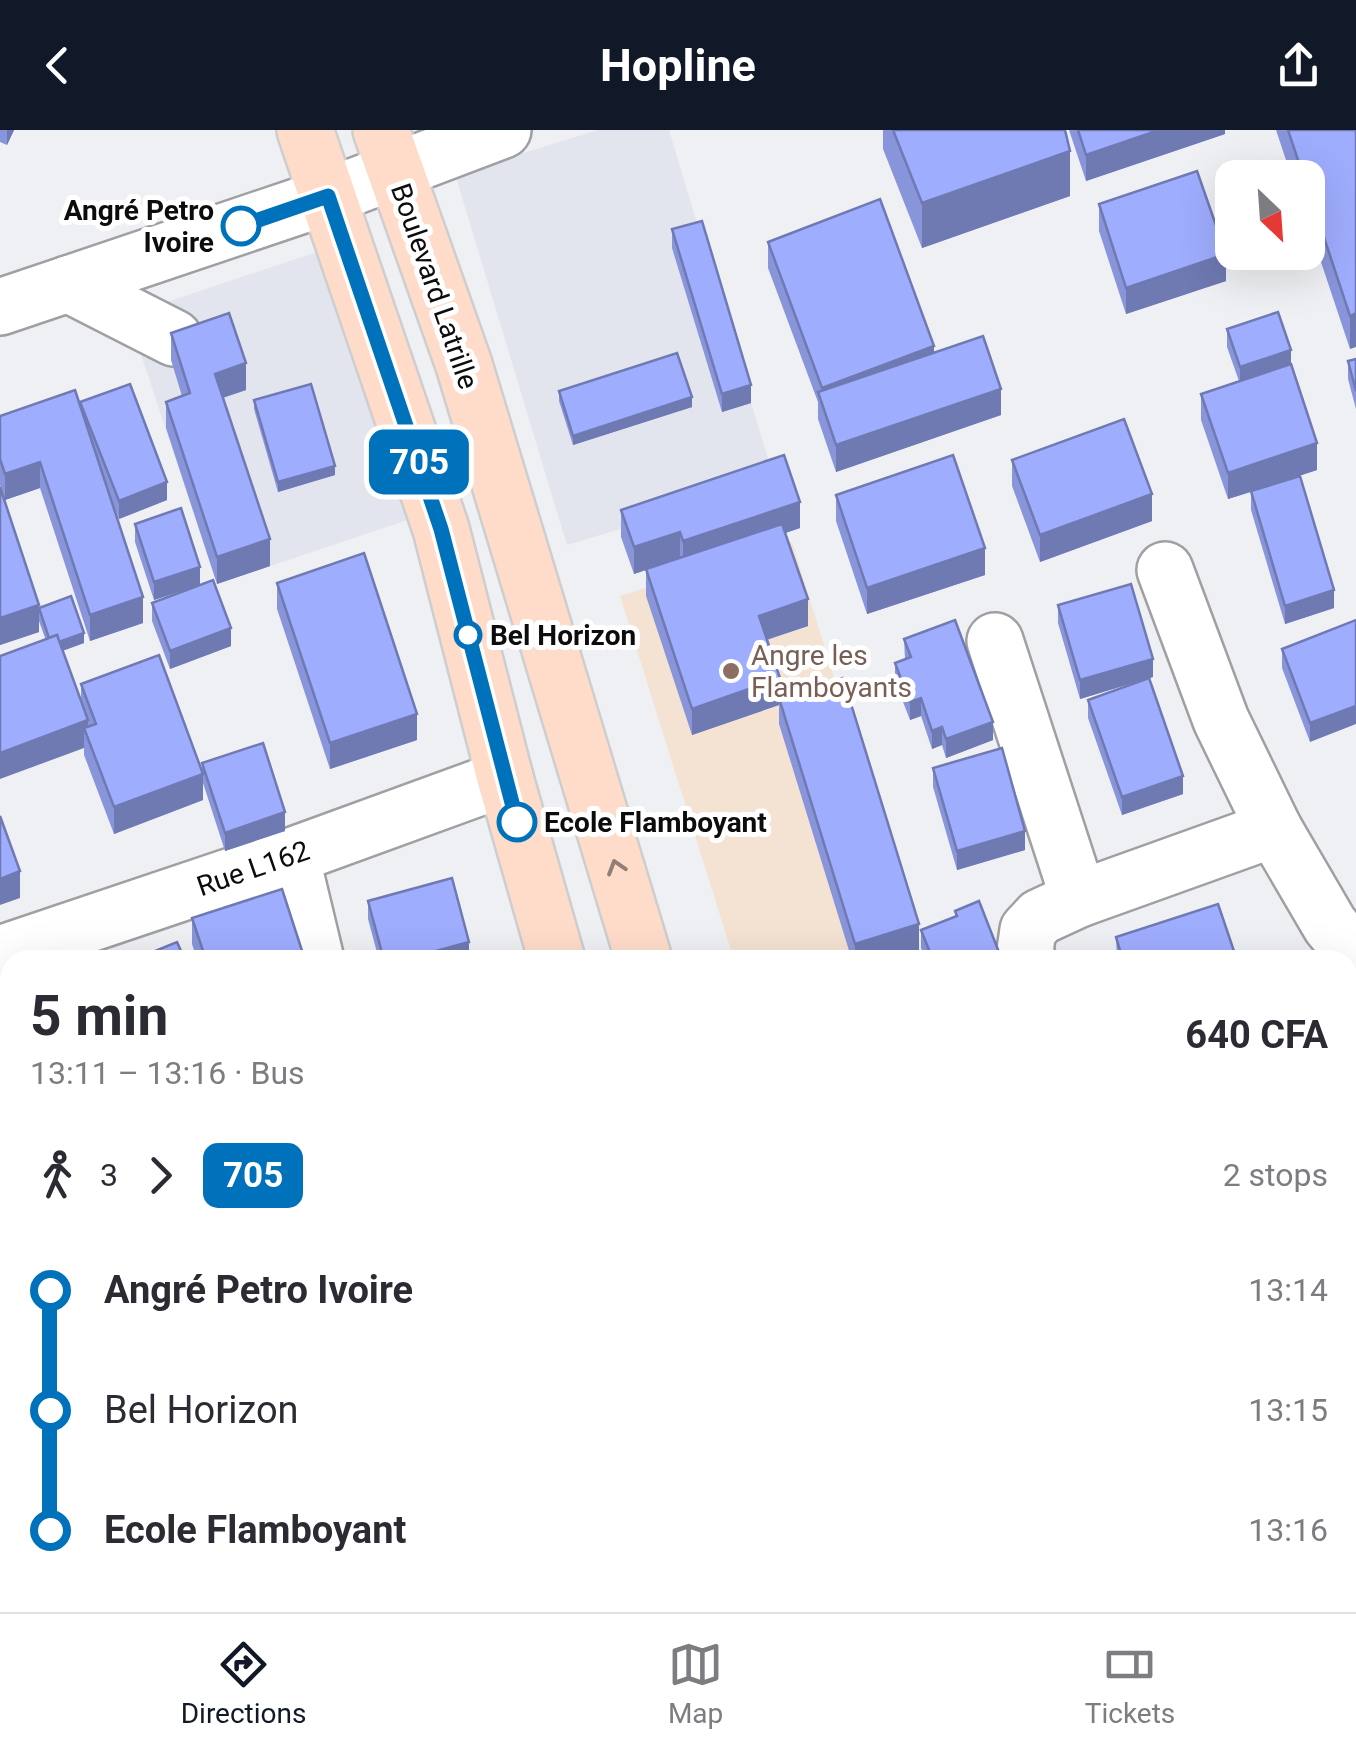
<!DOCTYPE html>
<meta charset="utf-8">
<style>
:root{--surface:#fff;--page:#f7f7f7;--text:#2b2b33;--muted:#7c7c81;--line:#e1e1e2;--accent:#111827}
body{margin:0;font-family:Roboto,sans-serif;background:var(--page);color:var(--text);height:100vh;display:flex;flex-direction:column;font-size:38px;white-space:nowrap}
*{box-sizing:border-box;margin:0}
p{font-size:32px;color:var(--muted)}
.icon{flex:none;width:55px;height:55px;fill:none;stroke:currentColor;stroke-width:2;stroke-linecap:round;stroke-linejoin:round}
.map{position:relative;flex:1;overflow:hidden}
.panel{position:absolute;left:0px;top:820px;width:1358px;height:662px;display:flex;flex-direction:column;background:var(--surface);border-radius:30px 30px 0 0;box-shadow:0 10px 40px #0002}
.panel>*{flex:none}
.badge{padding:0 20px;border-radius:15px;font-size:35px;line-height:65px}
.needle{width:65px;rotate:155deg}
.buttons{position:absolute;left:1215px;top:30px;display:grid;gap:20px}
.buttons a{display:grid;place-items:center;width:110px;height:110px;border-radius:20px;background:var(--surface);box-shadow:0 10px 40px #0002;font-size:50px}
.map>.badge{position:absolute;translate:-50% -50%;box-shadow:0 0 0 5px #fff}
.legs{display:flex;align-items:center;gap:15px;height:110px;padding:0 30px;font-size:32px}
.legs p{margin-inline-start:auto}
.headline{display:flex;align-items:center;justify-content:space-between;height:170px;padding:0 30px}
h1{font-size:55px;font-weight:700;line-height:75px}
ul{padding:0 30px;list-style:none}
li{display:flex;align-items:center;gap:35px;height:120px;font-size:38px}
li i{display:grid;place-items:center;width:15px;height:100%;margin:0 12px;background:currentColor}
li i::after{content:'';width:25px;height:25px;margin:-12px;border:8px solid;border-radius:50%;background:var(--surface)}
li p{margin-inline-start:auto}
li:first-child i{background:linear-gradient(#0000 50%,currentColor 0)}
li:last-child i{background:linear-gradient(currentColor 50%,#0000 0)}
header{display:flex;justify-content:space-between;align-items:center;height:130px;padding:0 30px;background:var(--accent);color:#fff;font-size:45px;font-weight:700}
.dock{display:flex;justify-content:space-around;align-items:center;height:140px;border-top:2px solid var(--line);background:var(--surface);font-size:28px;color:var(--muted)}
.dock a{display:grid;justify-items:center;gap:5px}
.dock .current{color:var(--accent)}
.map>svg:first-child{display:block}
.built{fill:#e2e4ee}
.education{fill:#f4e3d2}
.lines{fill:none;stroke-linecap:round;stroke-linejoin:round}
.minor-casing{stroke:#a0a0a3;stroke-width:60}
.major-casing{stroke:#cececf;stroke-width:60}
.minor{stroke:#fff;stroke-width:55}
.major{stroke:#ffdcca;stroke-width:55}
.wall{fill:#8995da}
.shaded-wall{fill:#6f79b2}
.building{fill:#9fadfe;stroke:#6f79b2;stroke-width:2.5}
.oneway{stroke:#927e75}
.line-1-casing{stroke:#fff;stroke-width:22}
.line-1{stroke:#0072bc;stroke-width:15}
.stop-1-dot{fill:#fff;stroke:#0072bc;stroke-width:5}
.education-dot{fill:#8d6e63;stroke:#fff;stroke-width:4}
.labels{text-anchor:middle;stroke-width:10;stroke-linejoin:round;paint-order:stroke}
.stop-label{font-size:28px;font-weight:bold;fill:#0c0c0d;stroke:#fff;text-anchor:start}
.street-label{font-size:28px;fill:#0c0c0d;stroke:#fff}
.education-label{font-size:28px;fill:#785e54;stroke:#fff;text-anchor:start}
</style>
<header><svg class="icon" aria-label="back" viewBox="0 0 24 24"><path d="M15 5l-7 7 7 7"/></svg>Hopline<svg class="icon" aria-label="share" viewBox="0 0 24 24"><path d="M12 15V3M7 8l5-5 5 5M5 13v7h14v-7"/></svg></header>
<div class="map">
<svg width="1356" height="1482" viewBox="0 0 1356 1482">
<rect width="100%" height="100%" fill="#eff0f3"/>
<!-- built -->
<g class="built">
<polygon points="598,0 669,0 775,352 567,415 455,44"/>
<polygon points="332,117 422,385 217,454 128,185"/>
</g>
<!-- education -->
<polygon class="education" points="792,412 919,821 889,830 734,830 620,466"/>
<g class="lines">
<!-- minor casing -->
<g class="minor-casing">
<g id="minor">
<polyline points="68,154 174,208"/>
<polyline points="0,177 329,66 503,0"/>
<polyline points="1165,440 1221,590 1274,699 1330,795 1356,826"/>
<polyline points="995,511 1079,769"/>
<polyline points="291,726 316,830"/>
<polyline points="0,824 291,726 505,648"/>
<polyline points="1028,830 1025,821 1028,800 1040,787 1079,769 1274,699"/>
<polyline points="0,1127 10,1124"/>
<polyline points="1348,1188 1356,1192"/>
<polyline points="1348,1275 1356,1255"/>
<polyline points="0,1467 10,1442"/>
<polyline points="321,1482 323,1472"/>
</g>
</g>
<!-- major casing -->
<g class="major-casing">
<g id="major">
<polyline points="305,0 441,399 505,648 557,830"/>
<polyline points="381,0 464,235 644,830"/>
<polyline points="1039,1472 1064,1482"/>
<polyline points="1197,1472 1219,1482"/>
<polyline points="561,1482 564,1472"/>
<polyline points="646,1482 649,1472"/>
</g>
</g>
<!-- minor -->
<use href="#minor" class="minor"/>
<!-- major -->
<use href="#major" class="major"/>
</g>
<!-- wall -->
<g class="wall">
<polygon points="0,0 14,0 7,15 0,12"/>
<polygon points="883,0 1065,0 1070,66 922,118 883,19"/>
<polygon points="1069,0 1225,0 1225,4 1086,51"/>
<polygon points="1276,0 1356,0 1350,219 1308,93 1308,48 1292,48"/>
<polygon points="1099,74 1226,151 1126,184 1099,101"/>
<polygon points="672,99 751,273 722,282 672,118"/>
<polygon points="768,112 1001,285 836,342 818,289 818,272 768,138"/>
<polygon points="1227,199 1291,234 1317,340 1259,359 1334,478 1285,494 1251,380 1251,362 1228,369 1201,290 1201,264 1239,251 1227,217"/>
<polygon points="171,203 246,260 223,268 270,436 217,454 166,298 166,272 182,266 171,230"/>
<polygon points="1356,229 1356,279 1348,249 1348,231"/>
<polygon points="559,261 692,277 573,315 559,271"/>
<polygon points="254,270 335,345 278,362 254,279"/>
<polygon points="80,272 167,370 119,389 110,367 143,493 90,511 40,358 5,370 0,355 0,286 80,276"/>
<polygon points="1012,330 1152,391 1040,432 1012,356"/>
<polygon points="0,357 39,478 84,513 62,521 81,571 81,554 202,642 202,633 285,701 225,721 203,653 203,670 114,704 84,625 84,618 39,491 39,502 0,515"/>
<polygon points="836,365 985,445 867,484 836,391"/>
<polygon points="621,380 800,398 785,403 808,496 767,510 780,567 919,821 851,827 779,594 779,575 692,605 646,466 646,440 634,444 621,407"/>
<polygon points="135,394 200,455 154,470 135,412"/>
<polygon points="277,453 417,610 330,639 277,479"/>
<polygon points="152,473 231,516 170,539 152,491"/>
<polygon points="1058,475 1153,547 1149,548 1183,664 1122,685 1088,588 1088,570 1145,549 1080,569 1058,493"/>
<polygon points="1356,490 1310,612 1282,538 1282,519"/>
<polygon points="904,509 993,610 946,628 942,615 932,619 921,586 910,590 895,551 895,533 905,529"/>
<polygon points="933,638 1025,720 957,740 933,657"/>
<polygon points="368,771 469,830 379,830 368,789"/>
<polygon points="955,781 1002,830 926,830 921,818 921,800 955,787"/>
<polygon points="192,788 305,830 197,830 192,814"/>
<polygon points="1116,807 1237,830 1117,830"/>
<polygon points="10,988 2,1097 0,1090 0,992"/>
<polygon points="1348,1000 1356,1004 1356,1117 1348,1113"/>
<polygon points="0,1200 10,1200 10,1290 0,1289"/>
<polygon points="0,1293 10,1294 10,1377 0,1375 0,1389"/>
<polygon points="1356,1401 1356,1428 1353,1426 1353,1408"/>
</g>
<!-- shaded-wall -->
<g class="shaded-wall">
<polygon points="7,0 14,0 7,15"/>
<polygon points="1159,0 1225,0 1225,4 1086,51 1086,25"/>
<polygon points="1070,21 1070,66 922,118 922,73"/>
<polygon points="1226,124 1226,151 1126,184 1126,158"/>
<polygon points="1356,183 1356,217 1350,219 1350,186"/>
<polygon points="934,216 934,243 822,276 822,258"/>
<polygon points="1291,220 1291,238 1240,255 1240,237"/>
<polygon points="246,233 246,260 215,270 215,244"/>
<polygon points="751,255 751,273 722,282 722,264"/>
<polygon points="1001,259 1001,285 836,342 836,315"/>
<polygon points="692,267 692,277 573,315 573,306"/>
<polygon points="1317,313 1317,340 1228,369 1228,343"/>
<polygon points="40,332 40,358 5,370 5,344"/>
<polygon points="335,336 335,345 278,362 278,352"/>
<polygon points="167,352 167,370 119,389 119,371"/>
<polygon points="1152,364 1152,391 1040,432 1040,405"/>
<polygon points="800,372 800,398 683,438 683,411"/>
<polygon points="680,402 680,428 634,444 634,417"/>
<polygon points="270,409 270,436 217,454 217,427"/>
<polygon points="985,418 985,445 867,484 867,458"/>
<polygon points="200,437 200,455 154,470 154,452"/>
<polygon points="1334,460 1334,478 1285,494 1285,476"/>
<polygon points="143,467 143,493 90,511 90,485"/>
<polygon points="808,469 808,496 759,512 759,486"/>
<polygon points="39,475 39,502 0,515 0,488"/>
<polygon points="231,498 231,516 170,539 170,521"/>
<polygon points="84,503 84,513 51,525 51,516"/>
<polygon points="1153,529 1153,547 1080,569 1080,550"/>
<polygon points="780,548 779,575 692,605 692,579"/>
<polygon points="921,568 921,586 910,590 910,572"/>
<polygon points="1356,576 1356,594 1310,612 1310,593"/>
<polygon points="417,584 417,610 330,639 330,613"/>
<polygon points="88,590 88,608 84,598 84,618 0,649 0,623"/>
<polygon points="993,592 993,610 946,628 946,609"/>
<polygon points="942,597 942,615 932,619 932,601"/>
<polygon points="203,644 203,670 114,704 114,677"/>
<polygon points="1183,646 1183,664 1122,685 1122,667"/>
<polygon points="285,682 285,701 225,721 225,703"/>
<polygon points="1025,701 1025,720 957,740 957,721"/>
<polygon points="20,741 20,768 0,775 0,749"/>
<polygon points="919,794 919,821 889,830 855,830 855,814"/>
<polygon points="469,812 469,830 403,830"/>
<polygon points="10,955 10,973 0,976 0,958"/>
<polygon points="10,1076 10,1094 2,1097 2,1079"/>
<polygon points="289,1472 293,1472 293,1476 292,1482 287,1482"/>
<polygon points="989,1472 1000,1472 1000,1482 982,1482"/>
</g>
<!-- building -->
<g class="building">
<polygon points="893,0 1065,0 1070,21 922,73"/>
<polygon points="1078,0 1159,0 1086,25"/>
<polygon points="1288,0 1356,0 1356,183 1350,186 1308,59 1308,48 1304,48"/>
<polygon points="1197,41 1226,124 1126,158 1099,74"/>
<polygon points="880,69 934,216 822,258 768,112"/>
<polygon points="702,91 751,255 722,264 672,99"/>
<polygon points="1278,182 1291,220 1240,237 1227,199"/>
<polygon points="229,183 246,233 215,244 270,409 217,427 166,272 190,263 171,203"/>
<polygon points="983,206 1001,259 836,315 818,262"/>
<polygon points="677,223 692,267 573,306 559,261"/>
<polygon points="1356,229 1356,261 1348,231"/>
<polygon points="1291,234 1317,313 1228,343 1201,264"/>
<polygon points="130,254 167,352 119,371 80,272"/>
<polygon points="311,254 335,336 278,352 254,270"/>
<polygon points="75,260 143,467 90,485 40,332 5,344 0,329 0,286"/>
<polygon points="1124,289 1152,364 1040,405 1012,330"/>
<polygon points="784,325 800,372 683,411 680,402 634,417 621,380"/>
<polygon points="953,325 985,418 867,458 836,365"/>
<polygon points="1300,346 1334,460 1285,476 1251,361"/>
<polygon points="0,357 39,475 0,488"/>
<polygon points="181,378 200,437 154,452 135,394"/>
<polygon points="782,394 808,469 759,486 780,548 692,579 646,439"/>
<polygon points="364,423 417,584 330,613 277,453"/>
<polygon points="213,450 231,498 170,521 152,473"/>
<polygon points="1131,454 1153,529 1080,550 1058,475"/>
<polygon points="71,466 84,503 59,512 57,505 49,508 39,478"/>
<polygon points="955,490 993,592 946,609 942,597 932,601 921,568 910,572 895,533 911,527 904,509"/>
<polygon points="1356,490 1356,576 1310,593 1282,519"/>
<polygon points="57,505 88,590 0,623 0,526"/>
<polygon points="159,525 203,644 114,677 84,598 96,594 81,554"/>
<polygon points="843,548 919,794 855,814 779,568"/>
<polygon points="1149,548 1183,646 1122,667 1088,570"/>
<polygon points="263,613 285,682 225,703 202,633"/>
<polygon points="1002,618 1025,701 957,721 933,638"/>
<polygon points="0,686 20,741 0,749"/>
<polygon points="452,748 469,812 403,830 384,830 368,771"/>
<polygon points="282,759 305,830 206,830 192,788"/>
<polygon points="979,771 1002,830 933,830 921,800 957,786 955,781"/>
<polygon points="1218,774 1237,830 1123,830 1116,807"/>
<polygon points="177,812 185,830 133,830"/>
<polygon points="864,822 867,830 841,830"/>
<polygon points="0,868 10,899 10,955 0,958"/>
<polygon points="10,988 10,1076 2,1079 0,1072 0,992"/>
<polygon points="1348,1000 1356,1004 1356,1098 1348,1094"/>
<polygon points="0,1200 10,1200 10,1272 0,1271"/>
<polygon points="0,1293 10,1294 10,1359 0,1357"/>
<polygon points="57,1472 125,1472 138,1481 138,1482 51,1482"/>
<polygon points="186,1472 289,1472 287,1482 183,1482"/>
<polygon points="375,1472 467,1472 464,1482 372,1482"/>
<polygon points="833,1472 904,1472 897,1482 826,1482"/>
<polygon points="904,1472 989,1472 982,1482 897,1482"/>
<polygon points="158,1476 167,1482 154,1482"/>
</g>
<!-- one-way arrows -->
<defs><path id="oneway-chevron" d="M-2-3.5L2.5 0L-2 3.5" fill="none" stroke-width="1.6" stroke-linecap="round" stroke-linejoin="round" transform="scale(2.5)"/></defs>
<use class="oneway" href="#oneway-chevron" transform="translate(616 737) rotate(-107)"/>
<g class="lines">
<!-- line-1 casing -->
<g class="line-1-casing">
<polyline id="line-1" points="241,96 328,66 441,399 517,692"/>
</g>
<!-- line-1 -->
<use href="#line-1" class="line-1"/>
</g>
<!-- markers -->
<g class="stop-1-dot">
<circle cx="241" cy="96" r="18"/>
<circle cx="468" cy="505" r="12"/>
<circle cx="517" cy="692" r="18"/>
</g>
<circle class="education-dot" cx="731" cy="541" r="10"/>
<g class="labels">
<!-- stop labels -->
<g class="stop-label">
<text x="214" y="90" text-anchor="end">Angré Petro<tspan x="214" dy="32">Ivoire</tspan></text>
<text x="490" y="515">Bel Horizon</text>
<text x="544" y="702">Ecole Flamboyant</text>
</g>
<!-- street labels -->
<g class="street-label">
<text transform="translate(435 156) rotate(71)" y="10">Boulevard Latrille</text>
<text transform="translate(253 738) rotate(-19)" y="10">Rue L162</text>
</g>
<!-- education labels -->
<g class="education-label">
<text x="751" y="535">Angre les<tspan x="751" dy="32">Flamboyants</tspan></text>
</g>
</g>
</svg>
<div class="buttons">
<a><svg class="needle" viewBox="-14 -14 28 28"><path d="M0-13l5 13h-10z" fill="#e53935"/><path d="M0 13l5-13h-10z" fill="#7c7c81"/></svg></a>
</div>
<b class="badge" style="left:419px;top:332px;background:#0072bc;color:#fff">705</b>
<section class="panel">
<div class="headline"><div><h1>5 min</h1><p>13:11 – 13:16 · Bus</p></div><b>640 CFA</b></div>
<div class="legs"><svg class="icon" aria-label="walk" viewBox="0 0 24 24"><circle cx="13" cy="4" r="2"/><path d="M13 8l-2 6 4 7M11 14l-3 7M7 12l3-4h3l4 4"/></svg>3<svg class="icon" aria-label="forward" viewBox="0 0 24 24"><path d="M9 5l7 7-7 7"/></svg><b class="badge" style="background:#0072bc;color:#fff">705</b><p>2 stops</p></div>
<ul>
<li><i style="color:#0072bc"></i><b>Angré Petro Ivoire</b><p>13:14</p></li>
<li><i style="color:#0072bc"></i><span>Bel Horizon</span><p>13:15</p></li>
<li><i style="color:#0072bc"></i><b>Ecole Flamboyant</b><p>13:16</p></li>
</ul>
</section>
</div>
<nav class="dock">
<a class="current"><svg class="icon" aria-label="directions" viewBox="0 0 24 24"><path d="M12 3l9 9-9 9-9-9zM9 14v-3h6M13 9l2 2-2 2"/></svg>Directions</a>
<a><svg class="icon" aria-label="map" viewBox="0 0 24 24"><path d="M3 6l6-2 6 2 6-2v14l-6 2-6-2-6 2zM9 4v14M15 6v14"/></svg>Map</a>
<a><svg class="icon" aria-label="tickets" viewBox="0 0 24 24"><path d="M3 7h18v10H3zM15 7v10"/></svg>Tickets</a>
</nav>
